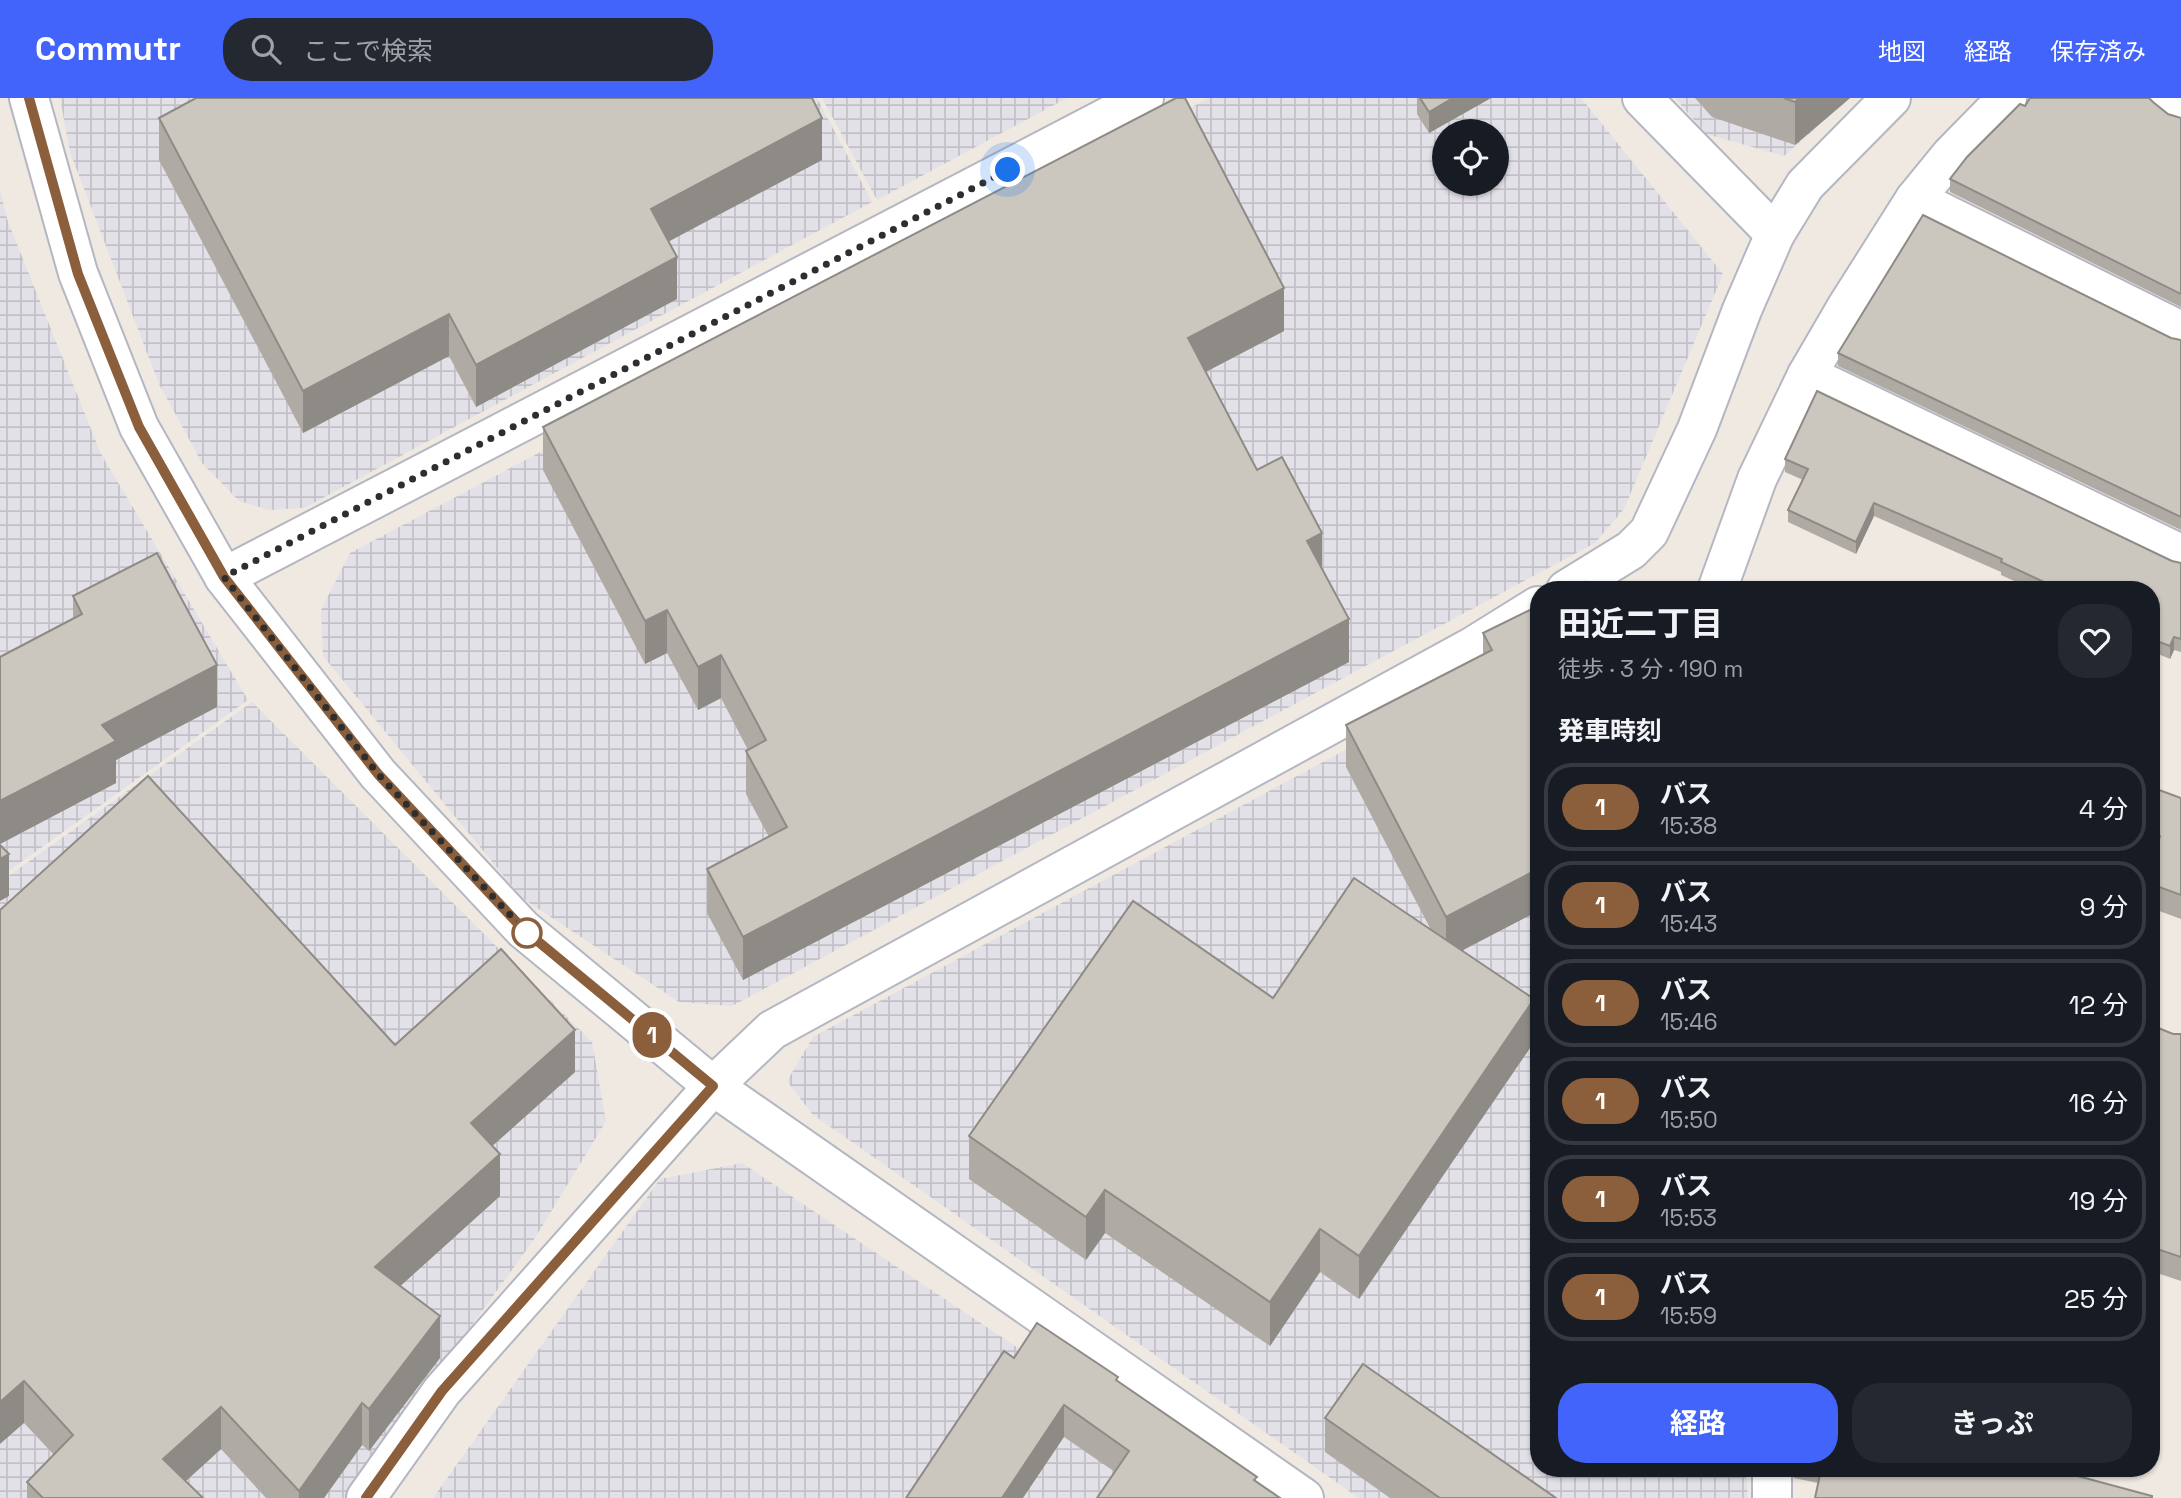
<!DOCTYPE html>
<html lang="ja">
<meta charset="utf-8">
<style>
:root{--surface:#171b24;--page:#242831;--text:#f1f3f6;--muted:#9ea1a6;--line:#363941;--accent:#4264fb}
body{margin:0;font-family:"Space Grotesk","Noto Sans JP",sans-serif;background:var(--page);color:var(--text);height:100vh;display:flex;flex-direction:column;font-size:26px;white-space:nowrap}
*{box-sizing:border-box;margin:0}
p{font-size:23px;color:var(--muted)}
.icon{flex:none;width:38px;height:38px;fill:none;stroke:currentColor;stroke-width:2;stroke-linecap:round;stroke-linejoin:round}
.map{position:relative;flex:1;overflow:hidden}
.drawer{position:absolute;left:1530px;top:483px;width:630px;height:896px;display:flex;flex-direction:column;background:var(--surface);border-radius:28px;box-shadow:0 2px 5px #0004}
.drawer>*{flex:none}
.badge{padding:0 14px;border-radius:23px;font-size:24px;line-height:46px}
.controls{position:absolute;left:1432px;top:21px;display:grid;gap:14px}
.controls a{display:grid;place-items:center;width:77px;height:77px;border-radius:50%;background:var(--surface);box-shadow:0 2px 5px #0004;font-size:35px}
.you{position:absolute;width:35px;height:35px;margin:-18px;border:5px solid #fff;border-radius:50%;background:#1a73e8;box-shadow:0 0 0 10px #1a73e833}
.map>.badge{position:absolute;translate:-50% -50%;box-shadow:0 0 0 4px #fff}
h2{padding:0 28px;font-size:26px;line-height:63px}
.round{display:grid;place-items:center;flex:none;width:74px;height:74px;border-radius:28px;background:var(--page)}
.summary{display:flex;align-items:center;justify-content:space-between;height:119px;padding:0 28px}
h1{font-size:33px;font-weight:700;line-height:52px}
.primary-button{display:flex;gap:14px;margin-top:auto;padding:14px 28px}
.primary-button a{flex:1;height:80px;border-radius:28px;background:var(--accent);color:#fff;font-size:28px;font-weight:700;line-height:80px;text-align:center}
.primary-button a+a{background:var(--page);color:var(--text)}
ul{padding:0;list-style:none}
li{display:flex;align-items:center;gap:21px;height:88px;margin:0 14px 10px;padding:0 14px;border:4px solid var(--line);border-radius:28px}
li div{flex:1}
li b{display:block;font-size:26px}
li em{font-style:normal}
li .badge{min-width:77px;font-weight:700;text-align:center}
header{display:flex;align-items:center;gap:42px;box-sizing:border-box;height:98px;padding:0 35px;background:var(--accent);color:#fff}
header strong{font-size:33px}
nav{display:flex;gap:38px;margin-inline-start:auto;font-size:24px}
.search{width:490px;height:63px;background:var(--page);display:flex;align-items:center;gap:18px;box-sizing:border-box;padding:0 24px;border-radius:28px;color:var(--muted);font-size:26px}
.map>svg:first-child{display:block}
.industrial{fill:url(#industrial-grid);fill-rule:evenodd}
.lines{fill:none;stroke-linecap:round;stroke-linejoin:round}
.minor-casing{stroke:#b4b7c1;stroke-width:42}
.minor{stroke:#fff;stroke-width:38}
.wall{fill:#afaba4}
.shaded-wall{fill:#8e8b86}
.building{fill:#cbc7bf;stroke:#8e8b86;stroke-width:2}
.line-casing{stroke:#fff;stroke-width:16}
.line{stroke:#8b5e3c;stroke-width:10}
.walk{stroke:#2e2e2e;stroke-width:7;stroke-dasharray:0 12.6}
.stop-dot{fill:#fff;stroke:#8b5e3c;stroke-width:3.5}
</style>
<header>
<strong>Commutr</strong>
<div class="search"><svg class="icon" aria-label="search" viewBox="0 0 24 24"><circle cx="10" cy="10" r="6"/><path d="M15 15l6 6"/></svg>ここで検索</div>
<nav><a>地図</a><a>経路</a><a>保存済み</a></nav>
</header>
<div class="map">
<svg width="2181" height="1400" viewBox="0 0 2181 1400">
<defs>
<pattern id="industrial-grid" width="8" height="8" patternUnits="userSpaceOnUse" patternTransform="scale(1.75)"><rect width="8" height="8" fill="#e3e1e8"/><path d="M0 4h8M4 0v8" fill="none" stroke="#c3c1c7"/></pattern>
</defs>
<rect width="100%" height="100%" fill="#efe9e1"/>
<!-- industrial -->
<g class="industrial">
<polygon points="60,0 817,0 872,104 304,410 269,412 239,403 202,365 159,286 70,54"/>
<polygon points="822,0 1067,0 877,102"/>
<path d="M1209 0H1581L1723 176 1624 411 1595 445 732 908 679 904 522 800 323 558 321 512 350 455ZM1444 33H1496V86H1444Z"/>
<polygon points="1675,0 1850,0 1784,58 1706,36"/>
<polygon points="0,92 7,121 101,356 248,602 0,779"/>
<polygon points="1538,548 1538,1370 1746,1370 1748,1400 1359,1400 812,1016 787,983 813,939"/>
<polygon points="252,604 592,944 606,1023 535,1140 347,1400 0,1400 0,784"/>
<polygon points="742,1065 1242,1400 433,1400 660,1081"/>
</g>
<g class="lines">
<!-- minor casing -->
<g class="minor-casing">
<g id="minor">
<polyline points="29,0 78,175 139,329 224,479 378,676 523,831 713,988 1304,1400"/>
<polyline points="1642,0 1775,136"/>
<polyline points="2166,0 2181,11"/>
<polyline points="1915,101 2181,233"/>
<polyline points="1807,277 2181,456"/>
<polyline points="224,479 1144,0"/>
<polyline points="1566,492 1631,452 1649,434 1697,331 1742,212 1775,136 1805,87 1891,0"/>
<polyline points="1717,492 1757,381 1807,277 1846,210 1915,101 1951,57 2007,0"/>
<polyline points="366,1400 442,1293 713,988 772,932 1472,549 1538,508"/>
<polyline points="1772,1400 1772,1370"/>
</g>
</g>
<!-- minor -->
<use href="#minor" class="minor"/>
</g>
<!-- wall -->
<g class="wall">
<polygon points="1417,0 1491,0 1429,35 1417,16"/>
<polygon points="1695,0 1850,0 1795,47 1712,19"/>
<polygon points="2153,4 2168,16 2181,20 2181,209 1950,94 1950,81 2025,8"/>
<polygon points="159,20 822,62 668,143 677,201 476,309 449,258 303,335 159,62"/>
<polygon points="1284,233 1206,274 1257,372 1322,471 1349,564 743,882 707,815 707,771 769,739 746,696 746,653 748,652 721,600 698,612 667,555 645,566 543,372 543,329"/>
<polygon points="2171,240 2181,242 2181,432 1838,268 1838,255"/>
<polygon points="1785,361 2172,463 2181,465 2181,554 2174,552 2170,561 2151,553 2151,492 2034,492 2001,477 2001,474 1874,418 1856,456 1788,424 1788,412 1803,382 1785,374"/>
<polygon points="73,498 217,609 116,662 116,685 0,746 0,559 73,520"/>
<polygon points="1538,508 1538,813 1462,852 1534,944 1359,1201 1320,1174 1270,1248 1105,1135 1086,1162 969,1081 969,1038 1273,900 1431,832 1346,669 1346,627 1483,557 1483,535"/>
<polygon points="2151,689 2181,700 2181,821 2151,810 2151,764 2152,759 2151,758"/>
<polygon points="0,812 395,947 575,974 492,1048 500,1098 400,1188 440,1260 369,1353 362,1347 324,1400 266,1400 221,1351 186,1383 203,1400 27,1400 27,1384 54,1357 24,1325"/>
<polygon points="2151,927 2173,936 2181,936 2181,1183 2151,1173"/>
<polygon points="1014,1260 1118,1283 1257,1379 1115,1374 1064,1339"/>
<polygon points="1325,1320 1556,1400 1390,1400 1325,1354"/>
<polygon points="1794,1370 2048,1370 1818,1385 1794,1380"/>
</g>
<!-- shaded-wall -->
<g class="shaded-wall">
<polygon points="1453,0 1491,0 1429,35 1429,14"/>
<polygon points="1799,0 1850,0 1795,47 1795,4"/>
<polygon points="822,20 822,62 651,153 651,111"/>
<polygon points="677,159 677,201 476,309 476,267"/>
<polygon points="1284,190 1284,233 1188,283 1188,240"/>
<polygon points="449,216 449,258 303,335 303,293"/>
<polygon points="1874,405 1874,418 1856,456 1856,444"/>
<polygon points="1322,435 1322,478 1307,443"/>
<polygon points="667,512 667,555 645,566 645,523"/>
<polygon points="1349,521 1349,564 743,882 743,839"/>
<polygon points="2174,539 2174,552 2170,561 2170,548"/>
<polygon points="721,557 721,600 698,612 698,569"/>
<polygon points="217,567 217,609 116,662 116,685 0,746 0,703 102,627"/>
<polygon points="9,756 9,798 0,803 0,761"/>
<polygon points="1538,771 1538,813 1446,861 1446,819"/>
<polygon points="1534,901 1534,944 1359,1201 1359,1158"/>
<polygon points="575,932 575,974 471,1067 471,1025"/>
<polygon points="500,1056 500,1098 375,1211 375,1169"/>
<polygon points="1105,1092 1105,1135 1086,1162 1086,1119"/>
<polygon points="1320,1131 1320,1174 1270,1248 1270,1204"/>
<polygon points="2155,1216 2155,1229 2151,1240 2151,1227"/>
<polygon points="440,1218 440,1260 369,1353 369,1311"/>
<polygon points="24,1283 24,1325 0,1346 0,1304"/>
<polygon points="362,1305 362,1347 324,1400 299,1400 299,1393"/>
<polygon points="1064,1307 1064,1339 1023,1400 1002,1400"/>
<polygon points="221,1309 221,1351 167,1400 163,1361"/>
</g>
<!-- building -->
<g class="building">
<polygon points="196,0 812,0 822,20 651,111 677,159 476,267 449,216 303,293 159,20"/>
<polygon points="1176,0 1185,0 1284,190 1188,240 1257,372 1282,359 1322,435 1307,443 1349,521 743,839 707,771 787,729 746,653 766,642 721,557 698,569 667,512 645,523 543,329"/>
<polygon points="1420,0 1453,0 1429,14"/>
<polygon points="1784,0 1799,0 1795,4"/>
<polygon points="2030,0 2149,0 2153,4 2168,16 2181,20 2181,196 1950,81 1967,59 2020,6 2025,8"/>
<polygon points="1923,117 2171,240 2181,242 2181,419 1838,255"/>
<polygon points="1817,293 2172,463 2181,465 2181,541 2174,539 2170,548 2151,541 2151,492 2061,492 2001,464 2002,461 1874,405 1856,444 1788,412 1808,371 1785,361"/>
<polygon points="157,455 217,567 102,627 116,643 0,703 0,559 82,516 73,498"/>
<polygon points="1585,484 1589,492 1571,492"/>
<polygon points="1538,508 1538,771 1446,819 1346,627 1492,552 1483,535"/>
<polygon points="148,678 395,947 501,851 575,932 471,1025 500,1056 375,1169 440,1218 369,1311 362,1305 299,1393 221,1309 163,1361 203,1400 43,1400 27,1384 73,1337 24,1283 0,1304 0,812"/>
<polygon points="2151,689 2181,700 2181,797 2151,786 2151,764 2160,738 2151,734"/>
<polygon points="0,747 9,756 0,761"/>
<polygon points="1354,780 1534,901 1359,1158 1320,1131 1270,1204 1105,1092 1086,1119 969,1038 1133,803 1273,900"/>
<polygon points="2151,927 2173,936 2181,936 2181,1159 2151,1149"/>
<polygon points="2151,1215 2155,1216 2151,1227"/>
<polygon points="1037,1225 1118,1279 1116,1282 1257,1379 1254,1382 1280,1400 1097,1400 1129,1353 1064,1307 1002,1400 906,1400 1004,1253 1014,1260"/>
<polygon points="1363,1266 1556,1400 1440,1400 1325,1320"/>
<polygon points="1812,1370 2048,1370 2152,1398 2152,1400 1815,1400 1821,1372"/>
</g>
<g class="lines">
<!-- line casing -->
<g class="line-casing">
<polyline id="line" points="29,0 78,176 139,329 224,479 378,676 523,831 713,988 442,1293 366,1400"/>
</g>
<!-- line -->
<use href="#line" class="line"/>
<!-- walk -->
<polyline class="walk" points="527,835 378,676 224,479 1008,72"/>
</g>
<!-- markers -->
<circle class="stop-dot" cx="527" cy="835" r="14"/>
</svg>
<div class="controls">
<a><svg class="icon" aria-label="locate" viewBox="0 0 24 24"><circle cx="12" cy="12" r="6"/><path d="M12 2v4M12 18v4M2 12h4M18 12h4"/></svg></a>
</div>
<div class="you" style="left:1008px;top:72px"></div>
<b class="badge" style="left:652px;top:937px;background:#8b5e3c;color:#fff">1</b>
<section class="drawer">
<div class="summary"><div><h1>田近二丁目</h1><p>徒歩 · 3 分 · 190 m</p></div><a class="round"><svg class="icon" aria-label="heart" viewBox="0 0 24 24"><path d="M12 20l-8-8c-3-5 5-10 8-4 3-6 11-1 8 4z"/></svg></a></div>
<h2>発車時刻</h2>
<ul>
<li><span class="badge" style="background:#8b5e3c;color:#fff">1</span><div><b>バス</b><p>15:38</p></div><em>4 分</em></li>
<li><span class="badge" style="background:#8b5e3c;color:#fff">1</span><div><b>バス</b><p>15:43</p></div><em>9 分</em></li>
<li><span class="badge" style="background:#8b5e3c;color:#fff">1</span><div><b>バス</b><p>15:46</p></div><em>12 分</em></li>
<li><span class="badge" style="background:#8b5e3c;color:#fff">1</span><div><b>バス</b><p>15:50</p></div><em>16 分</em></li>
<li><span class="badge" style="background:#8b5e3c;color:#fff">1</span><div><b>バス</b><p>15:53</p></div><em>19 分</em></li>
<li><span class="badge" style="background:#8b5e3c;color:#fff">1</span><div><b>バス</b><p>15:59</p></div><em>25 分</em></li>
</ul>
<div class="primary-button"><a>経路</a><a>きっぷ</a></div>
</section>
</div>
